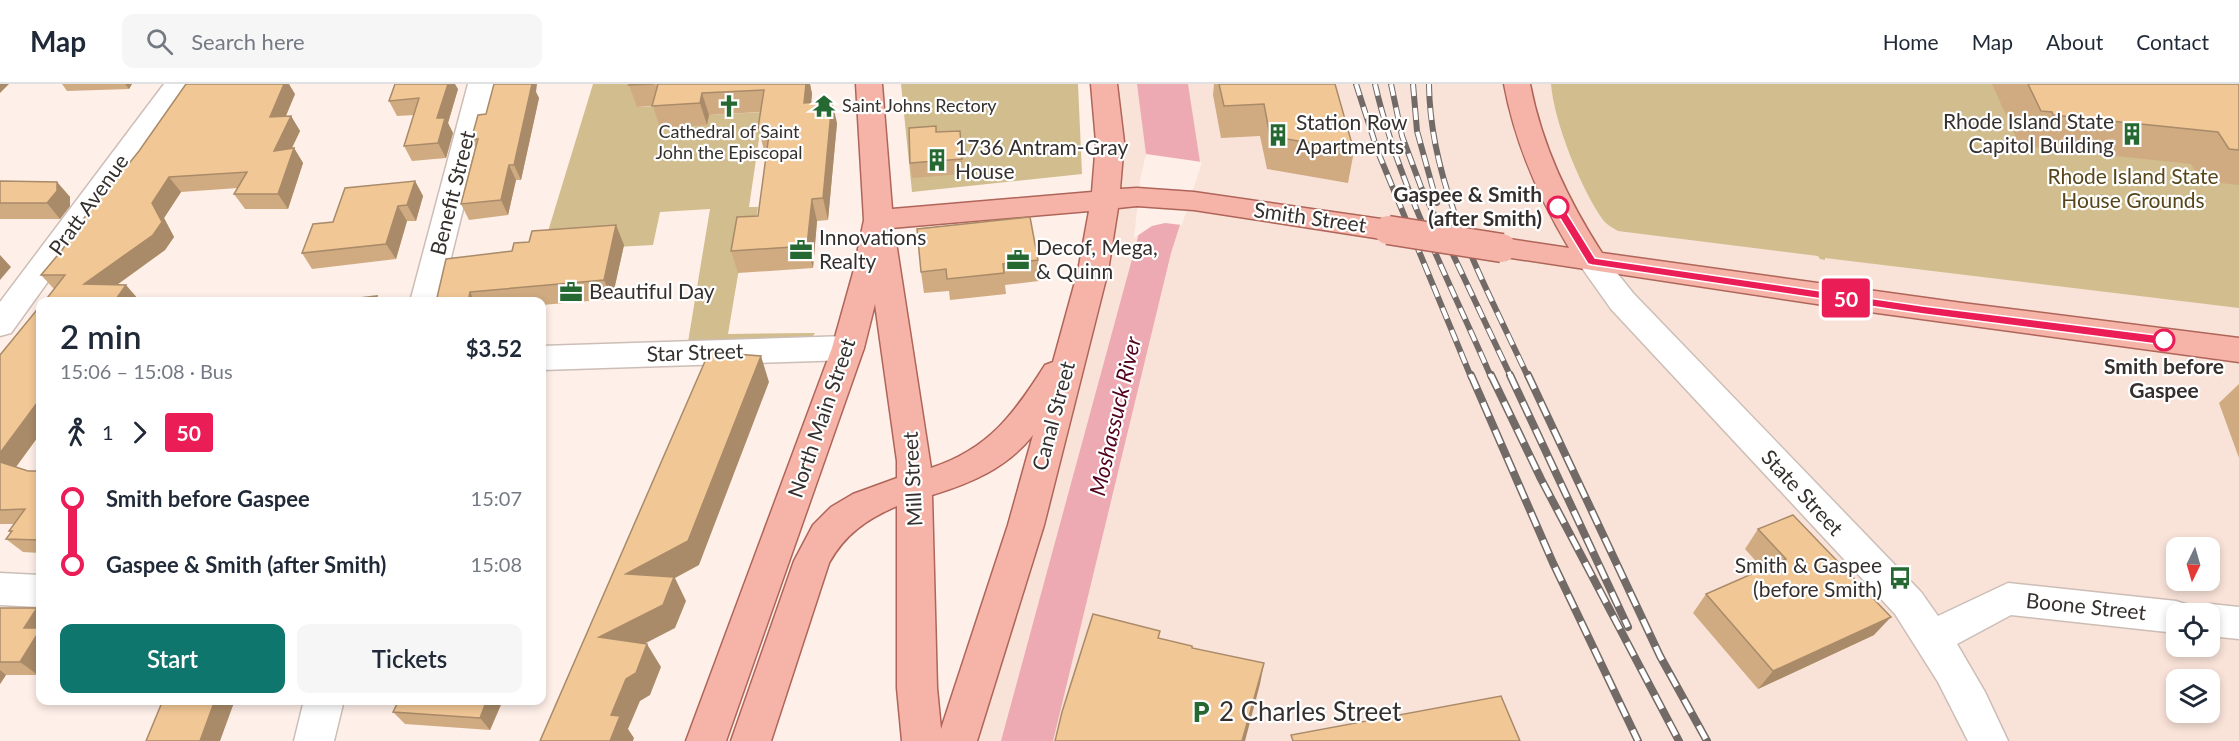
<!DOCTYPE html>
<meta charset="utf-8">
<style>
:root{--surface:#fff;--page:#f6f6f7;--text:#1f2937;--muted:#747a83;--line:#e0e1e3;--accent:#0f766e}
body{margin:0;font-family:Lato,sans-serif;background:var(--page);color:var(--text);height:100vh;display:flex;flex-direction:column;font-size:22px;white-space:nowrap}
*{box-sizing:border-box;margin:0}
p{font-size:20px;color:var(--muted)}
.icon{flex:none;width:33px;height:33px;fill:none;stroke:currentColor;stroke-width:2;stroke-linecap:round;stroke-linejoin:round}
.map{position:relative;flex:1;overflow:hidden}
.details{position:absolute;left:36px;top:213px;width:510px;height:408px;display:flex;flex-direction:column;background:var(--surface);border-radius:12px;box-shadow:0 3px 9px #0003}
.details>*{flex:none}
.badge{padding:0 12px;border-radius:4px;font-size:21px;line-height:39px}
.needle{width:39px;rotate:185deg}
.controls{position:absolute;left:2166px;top:453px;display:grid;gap:12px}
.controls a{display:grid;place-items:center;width:54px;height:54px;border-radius:12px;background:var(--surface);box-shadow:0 3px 9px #0003;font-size:30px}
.map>.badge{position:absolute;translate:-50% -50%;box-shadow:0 0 0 3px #fff}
.legs{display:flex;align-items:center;gap:9px;height:66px;padding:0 24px;font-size:20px}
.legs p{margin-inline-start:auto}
.summary{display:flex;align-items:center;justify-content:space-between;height:102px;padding:0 24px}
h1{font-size:33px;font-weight:600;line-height:45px}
.button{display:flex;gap:12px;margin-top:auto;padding:12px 24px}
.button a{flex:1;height:69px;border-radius:12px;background:var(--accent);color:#fff;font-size:24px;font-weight:600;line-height:69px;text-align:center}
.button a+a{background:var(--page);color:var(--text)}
ul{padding:0 24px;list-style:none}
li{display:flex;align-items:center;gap:21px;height:66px;font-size:22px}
li i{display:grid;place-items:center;width:9px;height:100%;margin:0 8px;background:currentColor}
li i::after{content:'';width:15px;height:15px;margin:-8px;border:4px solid;border-radius:50%;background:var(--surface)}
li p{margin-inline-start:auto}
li:first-child i{background:linear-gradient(#0000 50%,currentColor 0)}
li:last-child i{background:linear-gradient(currentColor 50%,#0000 0)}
header{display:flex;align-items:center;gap:36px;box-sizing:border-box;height:84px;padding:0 30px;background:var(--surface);border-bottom:2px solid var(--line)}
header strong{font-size:28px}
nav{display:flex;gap:33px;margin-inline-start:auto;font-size:21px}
.search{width:420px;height:54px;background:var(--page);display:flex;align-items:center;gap:15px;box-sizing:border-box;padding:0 21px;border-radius:12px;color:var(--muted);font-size:22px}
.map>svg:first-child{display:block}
.built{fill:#f9e2d8;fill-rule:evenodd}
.green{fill:#d1bd8d}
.water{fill:#edaab2}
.pier{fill:#feefe8}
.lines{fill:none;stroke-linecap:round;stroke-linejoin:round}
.minor-casing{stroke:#ccbeb6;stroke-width:3}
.major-casing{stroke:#af6559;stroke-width:3}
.minor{fill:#fff;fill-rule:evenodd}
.major{fill:#f6b4a9;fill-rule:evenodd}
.rail-far1-casing{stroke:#726a66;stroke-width:6}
.rail-casing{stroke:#726a66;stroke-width:8}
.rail-far1{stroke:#fff;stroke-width:4;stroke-dasharray:12;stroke-linecap:butt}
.rail{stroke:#fff;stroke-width:5;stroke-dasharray:15;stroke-linecap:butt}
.major-bridge-casing{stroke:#af6559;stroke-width:31;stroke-linecap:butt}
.major-bridge{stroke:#f6b4a9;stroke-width:28}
.wall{fill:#d0ab81}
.shaded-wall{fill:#a98b69}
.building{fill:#f2c796;stroke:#a98b69;stroke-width:1.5}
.line-1{fill:#ea1d57;stroke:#fff;stroke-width:1.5}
.stop-1-dot{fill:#fff;stroke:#ea1d57;stroke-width:3}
.labels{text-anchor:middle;stroke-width:4.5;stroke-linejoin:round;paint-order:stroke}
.far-poi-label{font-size:18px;fill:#35302d;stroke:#fff;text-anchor:start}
.poi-label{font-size:21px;fill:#35302d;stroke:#fff;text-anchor:start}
.park-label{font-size:21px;fill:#574619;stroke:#fff}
.street-label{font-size:21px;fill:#35302d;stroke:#fff}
.stop-label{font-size:21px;font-weight:bold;fill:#35302d;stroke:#fff;text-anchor:end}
.water-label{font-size:22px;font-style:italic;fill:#52021c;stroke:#fff}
.near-poi-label{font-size:26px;fill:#35302d;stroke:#fff;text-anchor:start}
</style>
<header>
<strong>Map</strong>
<div class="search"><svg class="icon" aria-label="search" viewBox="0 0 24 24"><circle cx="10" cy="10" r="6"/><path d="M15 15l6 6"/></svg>Search here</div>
<nav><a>Home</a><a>Map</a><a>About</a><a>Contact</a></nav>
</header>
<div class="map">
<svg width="2239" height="657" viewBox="0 0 2239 657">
<rect width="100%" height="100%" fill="#feefe8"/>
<!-- built -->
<path class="built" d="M1109 0H2239V657H947L1116 47ZM2176 464H2210V496H2176ZM2176 530H2210V562H2176ZM2176 596H2210V628H2176Z"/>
<!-- green -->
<g class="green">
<polygon points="593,0 643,0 638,23 665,22 709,31 763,28 749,123 758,123 754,154 744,155 728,250 811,249 815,249 813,252 688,258 710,125 660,128 653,161 542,167"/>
<polygon points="901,0 1078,0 1082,90 912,108"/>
<path d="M1551 0H2239V224L1825 174V176L1820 175 1818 172 1618 147C1613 144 1607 141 1603 136 1581 105 1554 38 1551 0Z"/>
</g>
<!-- water -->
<polygon class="water" points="1137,0 1188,0 1200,78 1171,169 1053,657 1001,657 1138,153 1146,70"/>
<!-- pier -->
<polygon class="pier" points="1146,70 1202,78 1182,141 1165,139 1152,142 1134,154 1140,96"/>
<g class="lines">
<!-- minor casing -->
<g class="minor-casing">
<g id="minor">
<polygon points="164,0 190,0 11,249 0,252 0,218"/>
<polygon points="468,0 494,0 440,218 410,218"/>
<polygon points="1592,167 1602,170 1633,209 1921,508 1938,532 2008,499 2176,517 2189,521 2193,530 2176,530 2176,549 2011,531 1957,560 1985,608 2008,657 1968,657 1938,598 1895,530 1611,225 1577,177 1582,170"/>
<polygon points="848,252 859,256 864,264 859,272 848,276 542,286 542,262"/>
<polygon points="0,489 40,491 40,523 0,521"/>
<polygon points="2210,520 2239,523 2239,555 2210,552 2210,530 2194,530 2197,524"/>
<polygon points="304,616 344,616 334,657 294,657"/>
</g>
</g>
<!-- major casing -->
<g class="major-casing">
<g id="major">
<path d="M856 0H882L892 125 1092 108 1096 58 1091 0H1117L1124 58 1120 105 1137 104 1194 108 1388 136 1398 139 1402 146 1398 153 1388 156 1194 126 1137 122 1118 124 1108 187 1044 441 977 657H902L897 604V422C867 435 845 450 829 479L771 657H731L794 477 813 441 831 423 853 410 897 394V377L875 220 864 264 726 657H686L832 264 853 189 864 136ZM1089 127 1078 187 1053 278 1045 281C1014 330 989 365 931 384L896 158 890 151 891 144ZM1033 351 1008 441 941 645 937 604 932 411C971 399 1007 384 1033 351Z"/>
<path d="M1504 0H1530C1542 62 1568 116 1602 169L1962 219 2239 254V278L1870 228 1492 171 1487 164 1492 157 1502 154 1569 164C1538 112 1515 59 1504 0Z"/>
</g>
</g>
<!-- minor -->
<use href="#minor" class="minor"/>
<!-- major -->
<use href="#major" class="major"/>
<!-- rail-far1 casing -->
<g class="rail-far1-casing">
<g id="rail-far1">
<polyline points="1356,0 1378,68 1471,293"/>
<path d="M1375 0C1398 100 1450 198 1491 293"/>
<polyline points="1391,0 1402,52 1421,103 1511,293"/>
<polyline points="1413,0 1417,47 1437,119"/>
<path d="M1429 0C1430 104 1485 200 1528 293"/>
</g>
</g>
<!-- rail casing -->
<g class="rail-casing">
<g id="rail">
<polyline points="1471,291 1553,479 1638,657"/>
<polyline points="1491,291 1541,395 1679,657"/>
<polyline points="1510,291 1628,543"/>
<polyline points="1528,291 1660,572 1707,657"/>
</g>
</g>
<!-- rail-far1 -->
<use href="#rail-far1" class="rail-far1"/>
<!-- rail -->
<use href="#rail" class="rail"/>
<!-- major-bridge casing -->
<g class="major-bridge-casing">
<polyline id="major-bridge" points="1388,146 1502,164"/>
</g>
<!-- major-bridge -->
<use href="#major-bridge" class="major-bridge"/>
</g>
<!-- wall -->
<g class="wall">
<polygon points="62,0 132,0 129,5 67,7"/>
<polygon points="630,0 810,0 812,10 811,18 837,39 828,136 817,137 813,184 738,189 731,167 758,132 767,66 764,66 758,44 760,28 709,31 707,41 660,44 653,22 637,23 629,1"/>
<polygon points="1214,0 1335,0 1354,67 1348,99 1267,85 1260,52 1221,54 1213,11"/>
<polygon points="1992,0 2239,0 2239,101 2201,97 2191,80 2031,63 2029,61 2019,60"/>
<polygon points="458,5 448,39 453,49 446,74 412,77 404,62 414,31 397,32 389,17"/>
<polygon points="536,8 539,14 521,96 516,96 508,131 469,136 461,120 475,63 471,56 486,30"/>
<polygon points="295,10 286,32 291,32 300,47 292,64 294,64 303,79 288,125 245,125 234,110 238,104 181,108 164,134 174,153 165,166 117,201 139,216 138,218 44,218 54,205 41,191 62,166 112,98 127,82"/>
<polygon points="936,42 937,48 960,47 963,90 912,94 910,79"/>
<polygon points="0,97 57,98 70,113 70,122 60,135 0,135"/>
<polygon points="415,97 423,112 416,137 407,137 396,175 312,185 302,169 333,138"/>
<polygon points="624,161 612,215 542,221 542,218 436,218"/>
<polygon points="1038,176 1039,197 1005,201 1006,210 950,216 949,207 924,209 921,188"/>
<polygon points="0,271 40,350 16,383 28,387 40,387 40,469 23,468 6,455 11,449 9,447 14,440 0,440"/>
<polygon points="2239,300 2239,374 2219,319"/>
<polygon points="1758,445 1874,551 1758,605 1693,529 1706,510 1763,485 1745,465"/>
<polygon points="0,524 37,524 40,528 40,587 38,591 6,591 0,600"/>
<polygon points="503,616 490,646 405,640 393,628"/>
</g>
<!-- shaded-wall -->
<g class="shaded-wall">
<polygon points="0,0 9,0 0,9"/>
<polygon points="125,0 132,0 129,5"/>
<polygon points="284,0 289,0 295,10 279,48 270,33"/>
<polygon points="448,0 455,0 458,5 448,39 453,49 446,74 438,59 437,34"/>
<polygon points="528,0 537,0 536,8 539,14 521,96 514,81"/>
<polygon points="805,0 810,0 812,10 809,41 804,19"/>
<polygon points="702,9 709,31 707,41 700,19"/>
<polygon points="832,17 837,39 828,136 823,114"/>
<polygon points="291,32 300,47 283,82 274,67"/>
<polygon points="294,64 303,79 288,125 278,110"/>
<polygon points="509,81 516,96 508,131 501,116"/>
<polygon points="169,93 181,108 164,134 174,153 165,166 97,215 84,200 152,119"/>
<polygon points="415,97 423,112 416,137 407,121"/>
<polygon points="57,98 70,113 70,122 60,135 47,119"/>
<polygon points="812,115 817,137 813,184 807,162"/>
<polygon points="398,122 407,137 396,175 386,160"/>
<polygon points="616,141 624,161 612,215 604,196"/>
<polygon points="0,171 11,183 0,196"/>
<polygon points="126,201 139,216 138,218 114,218"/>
<polygon points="470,208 475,218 468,218"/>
<polygon points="377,212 380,218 375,218"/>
<polygon points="761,272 769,298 699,481 675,494 686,517 675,544 613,576 599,553 626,490"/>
<polygon points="40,315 40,350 10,391 0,382 0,369"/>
<polygon points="37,524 40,528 40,587 38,591 20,578 24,544"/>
<polygon points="1891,533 1874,551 1758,605 1773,587"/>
<polygon points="647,560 661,583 650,611 640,617 628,645 634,654 633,657 610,657 611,631 626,595"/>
<polygon points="1264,579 1260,600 1245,657 1242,657"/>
<polygon points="0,586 6,591 0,600"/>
<polygon points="215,616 235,616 220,657 200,657"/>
<polygon points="487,616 503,616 490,646 480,634"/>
</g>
<!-- building -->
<g class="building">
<polygon points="186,0 284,0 270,33 291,32 274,67 294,64 278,110 234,110 247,88 169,93 152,119 162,138 153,151 84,200 126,201 114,218 44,218 65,191 41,191 62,166 109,98 112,98 124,82 127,82 139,67"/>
<polygon points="395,0 448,0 437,34 445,34 438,59 404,62 419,14 389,17"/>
<polygon points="494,0 532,0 514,81 509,81 501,116 461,120 478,55 471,56 478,31 486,30"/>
<polygon points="630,0 654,0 629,1"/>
<polygon points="658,0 806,0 804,19 832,17 823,114 812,115 807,162 731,167 737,133 758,132 770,43 758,44 764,6 702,9 700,19 652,22"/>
<polygon points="1219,0 1335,0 1354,67 1270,52 1264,20 1224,22"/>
<polygon points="2028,0 2239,0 2239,66 2229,65 2218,48 2053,31 2052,28 2041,27"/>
<polygon points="936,42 936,48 960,47 962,75 910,79 909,44"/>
<polygon points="0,97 57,98 57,107 47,119 0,119"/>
<polygon points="415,97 407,121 398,122 386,160 302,169 313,140 333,138 345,104"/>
<polygon points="1030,133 1038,176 1003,180 1004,189 947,195 946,185 921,188 917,145"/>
<polygon points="616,141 604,196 470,208 468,218 436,218 446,175 512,167 514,159 529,158 532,147"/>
<polygon points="377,212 375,218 325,218"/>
<polygon points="40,222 40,315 0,369 0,271"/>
<polygon points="709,268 761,272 688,457 626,490 674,493 663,521 599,553 647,560 636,589 626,595 611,631 620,632 610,657 540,657"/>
<polygon points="0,378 28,387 40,387 40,456 6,455 12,447 9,447 25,425 0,426"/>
<polygon points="1793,431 1891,533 1773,587 1706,510 1786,475 1758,445"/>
<polygon points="0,524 37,524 24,544 40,544 40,546 20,578 0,578"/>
<polygon points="1093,530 1160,547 1158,554 1192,562 1192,564 1264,579 1242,657 1055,657 1062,628"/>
<polygon points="1501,612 1520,657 1293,657 1291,651"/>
<polygon points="163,616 215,616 200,657 146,657"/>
<polygon points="399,616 487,616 480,634 393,628"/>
</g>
<!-- line-1 -->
<polygon class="line-1" points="1558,120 1562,121 1595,174 1923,222 2164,252 2170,256 2164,261 1923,230 1592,181 1588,180 1553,123"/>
<!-- icons -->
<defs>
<g id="church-bare" transform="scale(1.8)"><path d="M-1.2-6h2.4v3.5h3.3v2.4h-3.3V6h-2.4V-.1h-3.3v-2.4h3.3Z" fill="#256832" stroke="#fff" stroke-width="2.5" paint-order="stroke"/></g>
<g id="temple-bare" transform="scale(1.8)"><path d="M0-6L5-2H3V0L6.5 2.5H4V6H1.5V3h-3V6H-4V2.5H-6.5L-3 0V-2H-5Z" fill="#256832" stroke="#fff" stroke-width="2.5" paint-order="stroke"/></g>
<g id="building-bare" transform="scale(1.8)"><path d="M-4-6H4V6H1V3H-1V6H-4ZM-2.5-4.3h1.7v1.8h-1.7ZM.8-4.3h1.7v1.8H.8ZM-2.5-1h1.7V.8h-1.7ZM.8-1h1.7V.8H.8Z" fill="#256832" stroke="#fff" stroke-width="2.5" paint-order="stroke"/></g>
<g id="office-bare" transform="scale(1.8)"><path d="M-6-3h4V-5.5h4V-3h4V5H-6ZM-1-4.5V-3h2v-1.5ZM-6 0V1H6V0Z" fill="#256832" stroke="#fff" stroke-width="2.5" paint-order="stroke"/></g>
<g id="bus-bare" transform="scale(1.8)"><path d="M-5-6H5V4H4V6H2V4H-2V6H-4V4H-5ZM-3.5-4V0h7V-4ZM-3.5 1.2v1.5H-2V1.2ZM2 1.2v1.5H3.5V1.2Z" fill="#256832" stroke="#fff" stroke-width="2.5" paint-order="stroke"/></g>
<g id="parking-bare" transform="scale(1.8)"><path d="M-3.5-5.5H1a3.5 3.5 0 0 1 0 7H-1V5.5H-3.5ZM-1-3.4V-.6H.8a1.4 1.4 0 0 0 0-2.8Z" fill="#256832" stroke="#fff" stroke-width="2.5" paint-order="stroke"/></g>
</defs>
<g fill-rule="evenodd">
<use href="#church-bare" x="729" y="22"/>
<use href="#temple-bare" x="824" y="22"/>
<use href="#building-bare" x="2132" y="50"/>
<use href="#building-bare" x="1278" y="51"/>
<use href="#building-bare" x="937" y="76"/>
<use href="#office-bare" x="801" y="166"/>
<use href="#office-bare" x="1018" y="176"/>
<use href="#office-bare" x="571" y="208"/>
<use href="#bus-bare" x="1900" y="494"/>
<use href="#parking-bare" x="1201" y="628"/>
</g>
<!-- markers -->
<g class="stop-1-dot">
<circle cx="1558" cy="123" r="10"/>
<circle cx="2164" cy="256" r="10"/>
</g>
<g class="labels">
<!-- far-poi labels -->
<g class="far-poi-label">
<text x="842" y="28">Saint Johns Rectory</text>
<text x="729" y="54" text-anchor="middle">Cathedral of Saint<tspan x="729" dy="21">John the Episcopal</tspan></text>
</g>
<!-- poi labels -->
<g class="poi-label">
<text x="2114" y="45" text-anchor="end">Rhode Island State<tspan x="2114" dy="24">Capitol Building</tspan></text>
<text x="1296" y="46">Station Row<tspan x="1296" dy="24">Apartments</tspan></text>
<text x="955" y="71">1736 Antram-Gray<tspan x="955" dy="24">House</tspan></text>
<text x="819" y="161">Innovations<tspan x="819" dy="24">Realty</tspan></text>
<text x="1036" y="171">Decof, Mega,<tspan x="1036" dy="24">&amp; Quinn</tspan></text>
<text x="589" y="215">Beautiful Day</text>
<text x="1882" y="489" text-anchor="end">Smith &amp; Gaspee<tspan x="1882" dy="24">(before Smith)</tspan></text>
</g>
<!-- park labels -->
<g class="park-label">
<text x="2133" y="100">Rhode Island State<tspan x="2133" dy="24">House Grounds</tspan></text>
</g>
<!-- street labels -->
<g class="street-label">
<text transform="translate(453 109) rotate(-76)" y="7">Benefit Street</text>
<text transform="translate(89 121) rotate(-54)" y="7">Pratt Avenue</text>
<text transform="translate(1310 134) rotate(8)" y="7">Smith Street</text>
<text transform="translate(695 269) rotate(-2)" y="7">Star Street</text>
<text transform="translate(1054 332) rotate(-75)" y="7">Canal Street</text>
<text transform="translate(822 334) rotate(-71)" y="7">North Main Street</text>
<text transform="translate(913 395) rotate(-93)" y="7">Mill Street</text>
<text transform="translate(1802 409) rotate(47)" y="7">State Street</text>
<text transform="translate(2086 523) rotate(6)" y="7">Boone Street</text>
</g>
<!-- stop labels -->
<g class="stop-label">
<text x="1542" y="118">Gaspee &amp; Smith<tspan x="1542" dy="24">(after Smith)</tspan></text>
<text x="2164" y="290" text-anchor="middle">Smith before<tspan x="2164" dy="24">Gaspee</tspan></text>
</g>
<!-- water labels -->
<g class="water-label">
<text transform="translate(1115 332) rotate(-77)" y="8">Moshassuck River</text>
</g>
<!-- near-poi labels -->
<g class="near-poi-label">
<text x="1219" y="637">2 Charles Street</text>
</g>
</g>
</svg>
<div class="controls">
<a><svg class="needle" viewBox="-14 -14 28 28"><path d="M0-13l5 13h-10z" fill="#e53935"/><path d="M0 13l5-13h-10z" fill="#747a83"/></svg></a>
<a><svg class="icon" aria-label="locate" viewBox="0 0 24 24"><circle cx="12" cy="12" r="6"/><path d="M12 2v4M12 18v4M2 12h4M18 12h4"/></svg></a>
<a><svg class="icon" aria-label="layers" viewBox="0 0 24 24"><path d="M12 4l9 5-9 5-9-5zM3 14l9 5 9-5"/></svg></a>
</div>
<b class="badge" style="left:1846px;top:214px;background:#ea1d57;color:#fff">50</b>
<section class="details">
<div class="summary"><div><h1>2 min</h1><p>15:06 – 15:08 · Bus</p></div><b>$3.52</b></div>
<div class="legs"><svg class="icon" aria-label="walk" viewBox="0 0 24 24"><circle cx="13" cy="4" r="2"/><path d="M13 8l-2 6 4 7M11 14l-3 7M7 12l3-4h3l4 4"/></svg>1<svg class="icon" aria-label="forward" viewBox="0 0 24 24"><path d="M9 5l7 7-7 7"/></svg><b class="badge" style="background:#ea1d57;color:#fff">50</b></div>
<ul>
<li><i style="color:#ea1d57"></i><b>Smith before Gaspee</b><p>15:07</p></li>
<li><i style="color:#ea1d57"></i><b>Gaspee &amp; Smith (after Smith)</b><p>15:08</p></li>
</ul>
<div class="button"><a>Start</a><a>Tickets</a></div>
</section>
</div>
